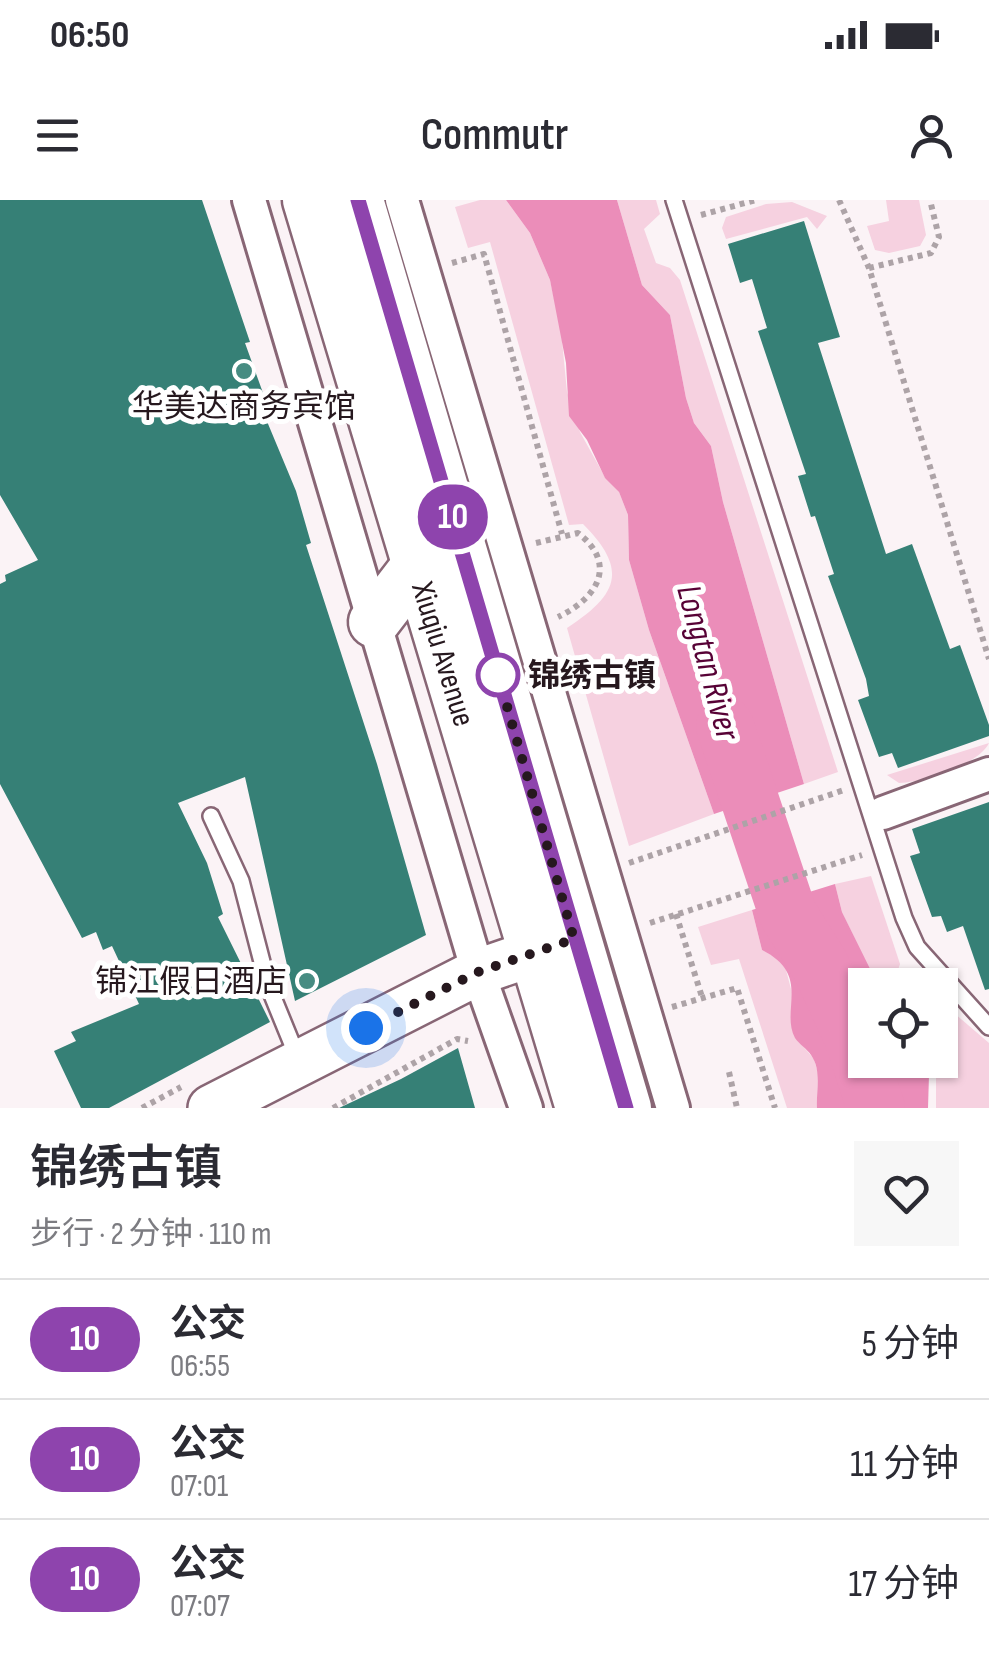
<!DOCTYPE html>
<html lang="zh">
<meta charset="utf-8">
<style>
:root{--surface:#fff;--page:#f7f7f7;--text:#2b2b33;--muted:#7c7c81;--line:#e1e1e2}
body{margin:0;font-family:"Sofia Sans Condensed","Noto Sans SC",sans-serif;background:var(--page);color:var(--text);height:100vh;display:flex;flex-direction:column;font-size:38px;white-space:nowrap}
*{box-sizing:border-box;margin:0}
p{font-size:32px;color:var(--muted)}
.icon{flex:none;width:55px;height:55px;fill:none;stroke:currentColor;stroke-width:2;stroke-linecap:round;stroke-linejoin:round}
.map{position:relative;height:908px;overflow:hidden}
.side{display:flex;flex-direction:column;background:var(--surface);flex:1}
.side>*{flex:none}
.badge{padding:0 20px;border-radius:32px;font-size:35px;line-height:65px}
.controls{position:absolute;left:848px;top:768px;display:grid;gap:20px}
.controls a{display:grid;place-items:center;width:110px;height:110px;border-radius:0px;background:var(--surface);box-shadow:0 2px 8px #0004;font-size:50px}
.you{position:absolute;width:50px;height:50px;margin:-25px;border:8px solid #fff;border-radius:50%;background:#1a73e8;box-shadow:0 0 0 15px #1a73e833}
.map>.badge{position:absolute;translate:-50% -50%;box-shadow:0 0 0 5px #fff}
.round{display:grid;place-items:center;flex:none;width:105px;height:105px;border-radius:0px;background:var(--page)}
.headline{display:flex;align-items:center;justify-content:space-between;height:170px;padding:0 30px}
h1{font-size:48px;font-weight:600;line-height:75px}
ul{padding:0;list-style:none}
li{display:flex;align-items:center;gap:30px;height:120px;padding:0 30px;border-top:2px solid var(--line)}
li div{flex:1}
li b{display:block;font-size:38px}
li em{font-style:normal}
li .badge{min-width:110px;font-weight:700;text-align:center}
.status{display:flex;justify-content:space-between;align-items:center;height:70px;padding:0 50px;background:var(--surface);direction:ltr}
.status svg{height:28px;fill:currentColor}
header{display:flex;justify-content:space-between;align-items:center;height:130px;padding:0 30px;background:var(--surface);font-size:45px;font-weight:600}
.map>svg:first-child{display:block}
.green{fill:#f6d1e0}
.water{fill:#eb8db9}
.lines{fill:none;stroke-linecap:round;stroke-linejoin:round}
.river{stroke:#eb8db9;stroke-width:58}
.building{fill:#368076}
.lane-casing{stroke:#886675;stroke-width:20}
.street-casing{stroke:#886675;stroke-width:38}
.secondary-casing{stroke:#886675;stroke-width:50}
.primary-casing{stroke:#886675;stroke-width:55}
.path{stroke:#ada3a7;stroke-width:6;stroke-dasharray:5 5;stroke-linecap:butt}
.lane{stroke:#fff;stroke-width:15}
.street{stroke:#fff;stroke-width:32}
.secondary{stroke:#fff;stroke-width:45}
.primary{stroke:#fff;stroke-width:50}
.line-casing{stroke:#fff;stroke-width:22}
.line{stroke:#8e44ad;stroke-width:15}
.walk{stroke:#26181e;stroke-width:10;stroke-dasharray:0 18}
.poi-dot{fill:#478c82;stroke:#fff;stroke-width:4}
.stop-dot{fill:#fff;stroke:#8e44ad;stroke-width:5}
.labels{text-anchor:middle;stroke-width:10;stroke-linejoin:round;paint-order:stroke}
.poi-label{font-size:32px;fill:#26181e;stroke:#fff}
.street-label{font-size:32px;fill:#26181e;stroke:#fff}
.stop-label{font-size:32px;font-weight:bold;fill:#26181e;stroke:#fff;text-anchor:start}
.water-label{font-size:35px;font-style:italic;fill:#570236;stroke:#fff}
</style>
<div class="status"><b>06:50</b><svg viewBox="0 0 49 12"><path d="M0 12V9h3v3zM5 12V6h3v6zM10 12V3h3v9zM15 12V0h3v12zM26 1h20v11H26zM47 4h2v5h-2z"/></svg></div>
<header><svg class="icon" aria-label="menu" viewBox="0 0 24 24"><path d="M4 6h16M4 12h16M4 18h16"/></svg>Commutr<svg class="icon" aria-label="person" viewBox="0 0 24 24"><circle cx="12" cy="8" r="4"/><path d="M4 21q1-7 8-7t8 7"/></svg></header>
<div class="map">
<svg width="989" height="908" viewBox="0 0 989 908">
<rect width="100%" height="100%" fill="#fbf3f6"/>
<!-- green -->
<g class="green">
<path d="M480 0H506L530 33 550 80 561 130 567 192 580 232 605 277 619 292 628 315 629 360 649 430 714 614 629 646 567 428C618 395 629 370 583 324L569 325 490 42 468 48 455 7Z"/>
<polygon points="617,0 656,0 660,14 644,29 656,63 670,68 680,80 838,572 804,584 723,302 711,246 694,223 686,198 670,115 642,85"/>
<polygon points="886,0 919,0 926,35 920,46 889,53 875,50 867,26 889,21"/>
<polygon points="792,2 827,16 817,29 807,17 726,39 722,28 726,17 766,4"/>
<path d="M989 543C978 565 924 582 899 583L887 575Z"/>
<polygon points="871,676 900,764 893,785 878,785 874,779 842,712 835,684"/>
<polygon points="752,710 762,750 778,758 786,770 795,804 792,821 795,837 814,859 818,873 817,908 787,908 739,759 711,765 698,727"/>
<polygon points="940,801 989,843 989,908 936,908 936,874 929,860 940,860"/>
</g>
<!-- water -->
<g class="water">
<polygon points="506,0 617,0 642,85 670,115 686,198 694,223 711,246 723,302 804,584 714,614 649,430 629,360 628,315 619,292 605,278 587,240 569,216 566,163 550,80 530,33"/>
<path d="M835 684 842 712 878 785H865V860H920L929 875 928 908H817C816 891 822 870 811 855 807 849 799 844 795 838 780 810 812 775 762 750L752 710Z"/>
</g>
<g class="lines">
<!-- river -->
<polyline class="river" points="725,526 788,714 821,767 853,837 876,908"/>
</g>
<!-- building -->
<g class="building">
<polygon points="0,0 202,0 250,142 245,143 272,218 266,219 296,291 311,343 306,345 377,564 426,735 295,801 245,577 178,603 207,663 223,714 218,717 270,822 109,908 81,908 54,851 76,841 71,832 139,804 112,746 103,750 96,732 82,738 0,584 0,384 6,381 5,375 38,360 0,295"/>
<polygon points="804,21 840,137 818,143 886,354 912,344 950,449 960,445 989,525 989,536 898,568 892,553 879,557 858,500 869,496 866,479 828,376 834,374 815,316 811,317 798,276 806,274 758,131 767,128 752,79 740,83 728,44"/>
<polygon points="989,602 989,789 985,790 963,726 947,732 941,716 932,717 910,656 920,653 912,629"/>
<polygon points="458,848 475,908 339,908 401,879"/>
</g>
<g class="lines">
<!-- lane casing -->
<g class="lane-casing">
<g id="lane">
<polyline points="674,0 904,718 917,747 989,827"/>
<polyline points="211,616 241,681 268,785 299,861"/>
</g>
</g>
<!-- street casing -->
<g class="street-casing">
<g id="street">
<polyline points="249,0 478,772 526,908"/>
<polyline points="402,0 673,908"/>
<polyline points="883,613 989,574"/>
</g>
</g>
<!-- secondary casing -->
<g class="secondary-casing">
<polyline id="secondary" points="211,908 478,772 568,741"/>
</g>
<!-- primary casing -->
<g class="primary-casing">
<g id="primary">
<polyline points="308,0 581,908"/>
<polyline points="358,0 626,908"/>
<polyline points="374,422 417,366"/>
</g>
</g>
<!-- path -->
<g class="path">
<polyline points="839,0 869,68 989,459"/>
<polyline points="701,15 756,0"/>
<polyline points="452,63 484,54 562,334"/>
<polyline points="869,68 931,53 939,37 930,0"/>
<path d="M536 343 578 333C618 364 598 398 558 417"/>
<polyline points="629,663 844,590"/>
<polyline points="676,714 702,797"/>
<polyline points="650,723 862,655"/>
<polyline points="672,807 737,788 775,908"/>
<polyline points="729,872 737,908"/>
<polyline points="142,908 181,887"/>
<polyline points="333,908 457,839 468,841"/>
</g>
<!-- lane -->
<use href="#lane" class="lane"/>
<!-- street -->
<use href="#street" class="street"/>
<!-- secondary -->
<use href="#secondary" class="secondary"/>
<!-- primary -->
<use href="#primary" class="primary"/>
</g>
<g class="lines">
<!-- line casing -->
<g class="line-casing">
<polyline id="line" points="358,0 626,908"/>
</g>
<!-- line -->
<use href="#line" class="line"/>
<!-- walk -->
<polyline class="walk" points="366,828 478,772 574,739 498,475"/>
</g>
<!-- markers -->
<g class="poi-dot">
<circle cx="244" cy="171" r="10"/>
<circle cx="307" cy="781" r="10"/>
</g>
<circle class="stop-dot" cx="498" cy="475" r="20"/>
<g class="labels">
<!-- poi labels -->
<g class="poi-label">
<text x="244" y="217">华美达商务宾馆</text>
<text x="287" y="792" text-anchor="end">锦江假日酒店</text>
</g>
<!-- street labels -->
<g class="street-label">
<text transform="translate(444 454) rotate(73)" y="11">Xiuqiu Avenue</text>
</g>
<!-- stop labels -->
<g class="stop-label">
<text x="528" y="486">锦绣古镇</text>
</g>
<!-- water labels -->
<g class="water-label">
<text transform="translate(709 462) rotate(75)" y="12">Longtan River</text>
</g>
</g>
</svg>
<div class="controls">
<a><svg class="icon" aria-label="locate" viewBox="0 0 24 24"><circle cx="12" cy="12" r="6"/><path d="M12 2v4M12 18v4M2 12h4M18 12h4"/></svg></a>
</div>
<div class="you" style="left:366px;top:828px"></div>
<b class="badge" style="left:453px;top:317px;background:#8e44ad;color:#fff">10</b>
</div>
<section class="side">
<div class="headline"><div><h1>锦绣古镇</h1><p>步行 · 2 分钟 · 110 m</p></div><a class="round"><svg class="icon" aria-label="heart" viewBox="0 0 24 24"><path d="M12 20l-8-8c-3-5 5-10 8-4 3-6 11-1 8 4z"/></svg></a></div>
<ul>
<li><span class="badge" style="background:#8e44ad;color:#fff">10</span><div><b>公交</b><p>06:55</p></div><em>5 分钟</em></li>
<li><span class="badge" style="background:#8e44ad;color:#fff">10</span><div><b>公交</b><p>07:01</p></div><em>11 分钟</em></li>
<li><span class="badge" style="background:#8e44ad;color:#fff">10</span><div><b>公交</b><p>07:07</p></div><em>17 分钟</em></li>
</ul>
</section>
